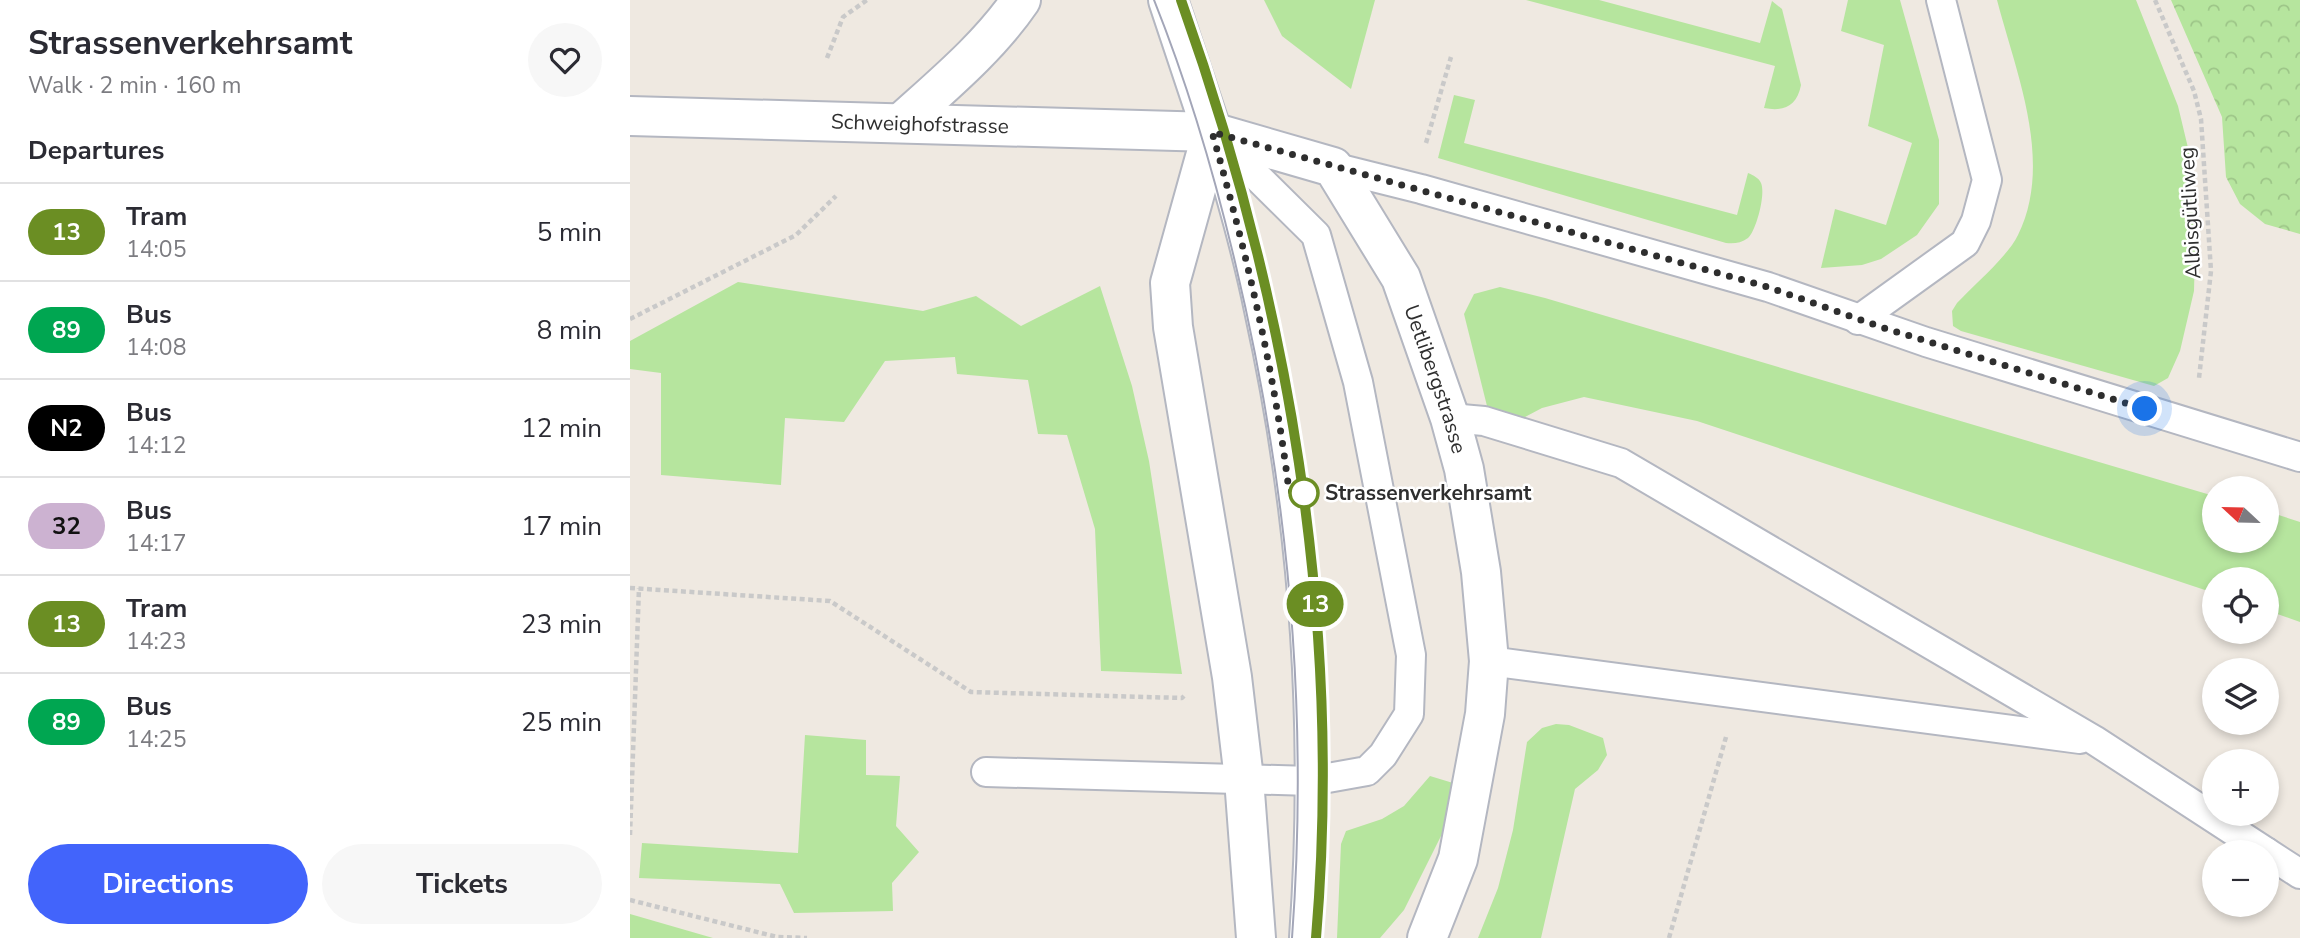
<!DOCTYPE html>
<meta charset="utf-8">
<style>
:root{--surface:#fff;--page:#f7f7f7;--text:#2b2b33;--muted:#7c7c81;--line:#e1e1e2;--accent:#4264fb}
body{margin:0;font-family:"Nunito Sans",sans-serif;background:var(--page);color:var(--text);height:100vh;display:flex;flex-direction:column;font-size:26px;white-space:nowrap}
*{box-sizing:border-box;margin:0}
p{font-size:23px;color:var(--muted)}
.icon{flex:none;width:38px;height:38px;fill:none;stroke:currentColor;stroke-width:2;stroke-linecap:round;stroke-linejoin:round}
.map{position:relative;flex:1;overflow:hidden}
.details{display:flex;flex-direction:column;background:var(--surface);width:630px}
.details>*{flex:none}
.badge{padding:0 14px;border-radius:23px;font-size:24px;line-height:46px}
.needle{width:46px;rotate:292deg}
.buttons{position:absolute;left:1572px;top:476px;display:grid;gap:14px}
.buttons a{display:grid;place-items:center;width:77px;height:77px;border-radius:50%;background:var(--surface);box-shadow:0 4px 10px #0003;font-size:35px}
.you{position:absolute;width:35px;height:35px;margin:-18px;border:5px solid #fff;border-radius:50%;background:#1a73e8;box-shadow:0 0 0 10px #1a73e833}
.map>.badge{position:absolute;translate:-50% -50%;box-shadow:0 0 0 4px #fff}
h2{padding:0 28px;font-size:26px;line-height:63px}
.round{display:grid;place-items:center;flex:none;width:74px;height:74px;border-radius:37px;background:var(--page)}
.overview{display:flex;align-items:center;justify-content:space-between;height:119px;padding:0 28px}
h1{font-size:33px;font-weight:700;line-height:52px}
.action{display:flex;gap:14px;margin-top:auto;padding:14px 28px}
.action a{flex:1;height:80px;border-radius:42px;background:var(--accent);color:#fff;font-size:28px;font-weight:700;line-height:80px;text-align:center}
.action a+a{background:var(--page);color:var(--text)}
ul{padding:0;list-style:none}
li{display:flex;align-items:center;gap:21px;height:98px;padding:0 28px;border-top:2px solid var(--line)}
li div{flex:1}
li b{display:block;font-size:26px}
li em{font-style:normal}
li .badge{min-width:77px;font-weight:700;text-align:center}
main{display:flex;flex:1;min-height:0}
.map>svg:first-child{display:block}
.grass{fill:#b6e59e}
.forest{fill:url(#forest-crowns)}
.lines{fill:none;stroke-linecap:round;stroke-linejoin:round}
.service-casing{stroke:#b4b7c1;stroke-width:32}
.minor-casing{stroke:#b4b7c1;stroke-width:42}
.secondary-casing{stroke:#b4b7c1;stroke-width:42}
.path{stroke:#c9c9c9;stroke-width:4.5;stroke-dasharray:5 3.5;stroke-linecap:butt}
.service{stroke:#fff;stroke-width:28}
.minor{stroke:#fff;stroke-width:38}
.secondary{stroke:#fff;stroke-width:38}
.tram{stroke:#a3a6b8;stroke-width:2}
.line-casing{stroke:#fff;stroke-width:16}
.line{stroke:#6b8e23;stroke-width:10}
.walk{stroke:#2e2e2e;stroke-width:7;stroke-dasharray:0 12.6}
.stop-dot{fill:#fff;stroke:#6b8e23;stroke-width:3.5}
.labels{text-anchor:middle;stroke-width:5;stroke-linejoin:round;paint-order:stroke}
.street-label{font-size:21px;fill:#2e2e2e;stroke:#fff}
.stop-label{font-size:21px;font-weight:bold;fill:#2e2e2e;stroke:#fff;text-anchor:start}
</style>
<main>
<section class="details">
<div class="overview"><div><h1>Strassenverkehrsamt</h1><p>Walk · 2 min · 160 m</p></div><a class="round"><svg class="icon" aria-label="heart" viewBox="0 0 24 24"><path d="M12 20l-8-8c-3-5 5-10 8-4 3-6 11-1 8 4z"/></svg></a></div>
<h2>Departures</h2>
<ul>
<li><span class="badge" style="background:#6b8e23;color:#fff">13</span><div><b>Tram</b><p>14:05</p></div><em>5 min</em></li>
<li><span class="badge" style="background:#00a651;color:#fff">89</span><div><b>Bus</b><p>14:08</p></div><em>8 min</em></li>
<li><span class="badge" style="background:#000;color:#fff">N2</span><div><b>Bus</b><p>14:12</p></div><em>12 min</em></li>
<li><span class="badge" style="background:#ccb2d1;color:#111">32</span><div><b>Bus</b><p>14:17</p></div><em>17 min</em></li>
<li><span class="badge" style="background:#6b8e23;color:#fff">13</span><div><b>Tram</b><p>14:23</p></div><em>23 min</em></li>
<li><span class="badge" style="background:#00a651;color:#fff">89</span><div><b>Bus</b><p>14:25</p></div><em>25 min</em></li>
</ul>
<div class="action"><a>Directions</a><a>Tickets</a></div>
</section>
<div class="map">
<svg width="1670" height="938" viewBox="0 0 1670 938">
<defs>
<pattern id="forest-crowns" width="20" height="18" patternUnits="userSpaceOnUse" patternTransform="scale(1.75)"><rect width="20" height="18" fill="#b6e59e"/><path d="M2 6a3 3 0 1 1 6 0M12 15a3 3 0 1 1 6 0" fill="none" stroke="#9dc588"/></pattern>
</defs>
<rect width="100%" height="100%" fill="#efe9e1"/>
<!-- grass -->
<g class="grass">
<polygon points="634,0 745,0 721,89 652,36"/>
<path d="M896 0H969L1130 43 1142 1 1152 9 1171 85C1167 106 1154 112 1134 108L1145 66Z"/>
<polygon points="1218,0 1270,0 1309,140 1309,204 1287,235 1251,259 1232,265 1191,268 1205,209 1256,225 1282,143 1238,126 1254,45 1211,31"/>
<path d="M1367 0H1506L1548 106 1559 152 1565 251 1564 291 1550 351 1538 378 1524 386 1331 331 1323 326 1322 311 1327 303C1344 285 1378 256 1388 235 1424 162 1386 73 1367 0Z"/>
<path d="M824 95 845 100 834 143 1107 215 1118 173C1123 175 1129 178 1131 183 1136 194 1126 231 1118 238 1111 243 1104 244 1096 243L808 158Z"/>
<polygon points="108,282 293,311 346,296 391,326 470,286 502,386 519,461 552,674 471,671 465,529 437,435 408,434 398,380 327,374 325,357 255,361 214,422 155,418 151,485 31,475 31,373 0,369 0,341"/>
<polygon points="870,287 915,298 1584,496 1584,541 1636,541 1636,511 1670,522 1670,622 1636,610 1636,579 1584,579 1584,593 1067,421 954,397 912,408 895,417 861,422 834,314 844,294"/>
<polygon points="926,724 939,725 973,738 977,755 968,770 945,789 911,938 848,938 868,888 883,830 897,742 912,728"/>
<polygon points="175,735 236,740 236,775 270,776 266,826 289,852 262,883 263,911 164,913 150,884 9,878 12,843 168,853"/>
<polygon points="800,776 823,783 812,834 774,910 750,938 707,938 711,844 716,831 752,819 774,806"/>
<polygon points="0,914 83,938 0,938"/>
</g>
<!-- forest -->
<polygon class="forest" points="1541,0 1670,0 1670,234 1635,224 1610,204 1596,177 1592,117"/>
<g class="lines">
<!-- service casing -->
<g class="service-casing">
<g id="service">
<path d="M583 135C600 193 617 251 629 310 674 515 689 728 674 938"/>
<polyline points="703,167 791,189 1138,287 1296,342 1670,457"/>
<polyline points="1228,320 1335,243 1346,221 1357,180 1311,0"/>
<polyline points="820,418 854,421 991,463 1464,740 1636,852"/>
<polyline points="859,661 1450,739"/>
<polyline points="356,772 681,781 737,771 753,755 779,714 781,655 728,382 686,235 584,134"/>
<polyline points="1636,852 1670,874"/>
</g>
</g>
<!-- minor casing -->
<g class="minor-casing">
<g id="minor">
<path id="s1" d="M626 938 614 779 602 677 543 327 540 283 582 132 703 167 771 278 820 418 834 469 851 572 859 661 855 714 828 859 797 938"/>
</g>
</g>
<!-- secondary casing -->
<g class="secondary-casing">
<g id="secondary">
<path id="s2" d="M0 116 582 132 538 0"/>
<path d="M271 123C313 85 359 47 391 0"/>
</g>
</g>
<!-- path -->
<g class="path">
<polyline points="1525,0 1564,91 1571,119 1581,271 1569,378"/>
<polyline points="197,58 213,17 237,0"/>
<polyline points="796,143 821,57"/>
<polyline points="0,319 166,235 206,196"/>
<polyline points="0,588 200,601 341,692 552,698 554,696"/>
<polyline points="0,835 9,588"/>
<polyline points="0,900 147,937 177,938"/>
<polyline points="1039,938 1096,737"/>
</g>
<!-- service -->
<use href="#service" class="service"/>
<!-- minor -->
<use href="#minor" class="minor"/>
<!-- secondary -->
<use href="#secondary" class="secondary"/>
<!-- tram -->
<g class="tram">
<path d="M524 0C558 85 584 173 605 262 658 484 679 710 662 938"/>
<path d="M551 0C659 305 712 614 686 938"/>
</g>
</g>
<g class="lines">
<!-- line casing -->
<g class="line-casing">
<path id="line" d="M551 0C658 300 713 619 686 938"/>
</g>
<!-- line -->
<use href="#line" class="line"/>
<!-- walk -->
<path class="walk" d="M674 493 659 491C644 369 616 251 582 132L1138 287 1251 327 1515 409"/>
</g>
<!-- markers -->
<circle class="stop-dot" cx="674" cy="493" r="14"/>
<g class="labels">
<!-- street labels -->
<g class="street-label">
<text dy="7" stroke="none"><textPath href="#s2" startOffset="290">Schweighofstrasse</textPath></text>
<text transform="translate(1560 213) rotate(-93)" y="7">Albisgütliweg</text>
<text dy="7" stroke="none"><textPath href="#s1" startOffset="1181">Uetlibergstrasse</textPath></text>
</g>
<!-- stop labels -->
<g class="stop-label">
<text x="695" y="500">Strassenverkehrsamt</text>
</g>
</g>
</svg>
<div class="buttons">
<a><svg class="needle" viewBox="-14 -14 28 28"><path d="M0-13l5 13h-10z" fill="#e53935"/><path d="M0 13l5-13h-10z" fill="#7c7c81"/></svg></a>
<a><svg class="icon" aria-label="locate" viewBox="0 0 24 24"><circle cx="12" cy="12" r="6"/><path d="M12 2v4M12 18v4M2 12h4M18 12h4"/></svg></a>
<a><svg class="icon" aria-label="layers" viewBox="0 0 24 24"><path d="M12 4l9 5-9 5-9-5zM3 14l9 5 9-5"/></svg></a>
<a>+</a>
<a>−</a>
</div>
<div class="you" style="left:1515px;top:409px"></div>
<b class="badge" style="left:685px;top:604px;background:#6b8e23;color:#fff">13</b>
</div>
</main>
